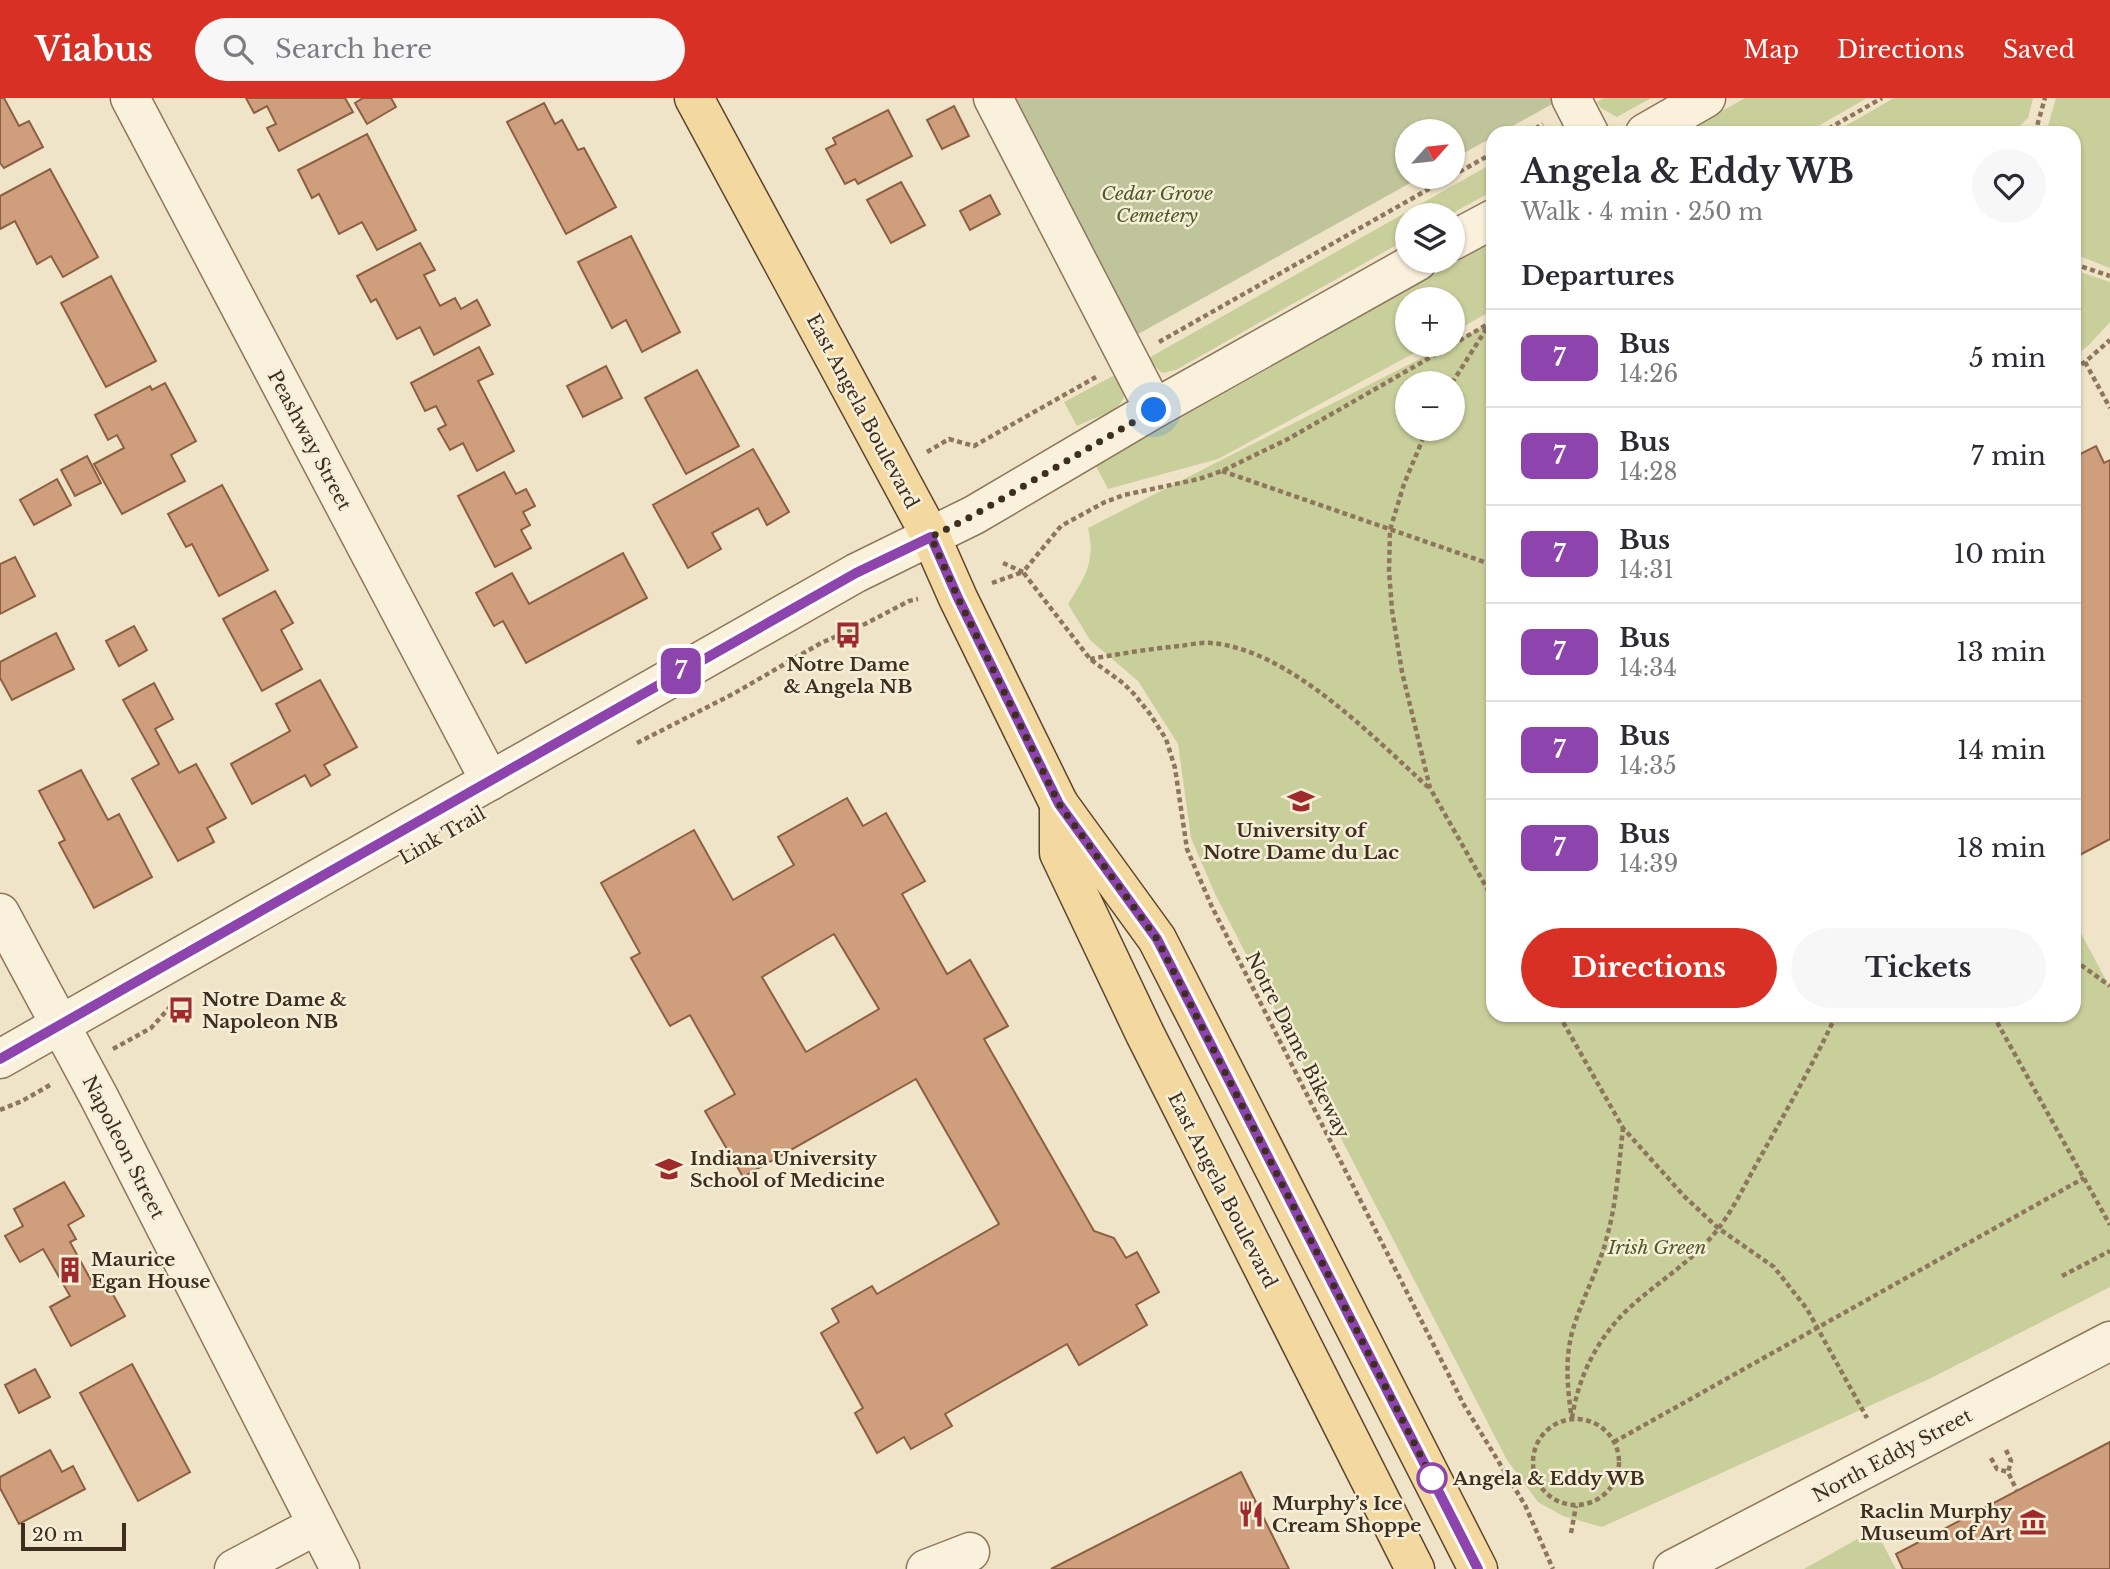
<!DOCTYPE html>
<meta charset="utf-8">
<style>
:root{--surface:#fff;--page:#f7f7f7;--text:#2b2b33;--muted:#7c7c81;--line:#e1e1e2;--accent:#d93025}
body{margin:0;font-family:"Libre Baskerville",serif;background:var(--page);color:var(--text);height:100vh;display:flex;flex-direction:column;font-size:26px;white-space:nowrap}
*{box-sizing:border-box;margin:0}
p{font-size:23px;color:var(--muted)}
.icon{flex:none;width:38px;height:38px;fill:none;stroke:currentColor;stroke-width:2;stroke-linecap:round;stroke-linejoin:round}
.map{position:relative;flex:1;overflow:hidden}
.side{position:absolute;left:1486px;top:28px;width:595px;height:896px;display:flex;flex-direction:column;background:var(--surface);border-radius:21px;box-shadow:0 2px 5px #0004}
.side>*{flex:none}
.badge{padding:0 14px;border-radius:10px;font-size:24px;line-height:46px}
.needle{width:46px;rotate:63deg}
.buttons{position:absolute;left:1395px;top:21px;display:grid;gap:14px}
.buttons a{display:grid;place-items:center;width:70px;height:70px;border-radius:50%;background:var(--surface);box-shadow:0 2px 5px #0004;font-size:35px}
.scale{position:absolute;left:21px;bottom:18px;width:105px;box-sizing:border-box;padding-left:7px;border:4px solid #3d2e20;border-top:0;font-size:19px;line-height:24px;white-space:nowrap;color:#3d2e20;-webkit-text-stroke:5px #f7eed8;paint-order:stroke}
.you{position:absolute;width:35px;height:35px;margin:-18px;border:5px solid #fff;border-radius:50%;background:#1a73e8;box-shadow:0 0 0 10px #1a73e833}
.map>.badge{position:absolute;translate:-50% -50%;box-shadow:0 0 0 4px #fff}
h2{padding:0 35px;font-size:26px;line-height:63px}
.round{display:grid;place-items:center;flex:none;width:74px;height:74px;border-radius:37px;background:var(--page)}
.summary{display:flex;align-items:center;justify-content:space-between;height:119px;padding:0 35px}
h1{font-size:33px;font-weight:700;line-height:52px}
.cta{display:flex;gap:14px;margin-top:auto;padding:14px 35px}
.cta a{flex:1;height:80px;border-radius:42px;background:var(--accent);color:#fff;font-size:28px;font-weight:700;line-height:80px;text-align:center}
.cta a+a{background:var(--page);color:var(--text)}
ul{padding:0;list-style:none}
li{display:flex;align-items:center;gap:21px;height:98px;padding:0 35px;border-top:2px solid var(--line)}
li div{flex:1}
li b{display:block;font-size:26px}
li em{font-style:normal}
li .badge{min-width:77px;font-weight:700;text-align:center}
header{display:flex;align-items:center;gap:42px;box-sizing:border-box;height:98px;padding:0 35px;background:var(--accent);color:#fff}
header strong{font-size:33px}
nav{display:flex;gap:38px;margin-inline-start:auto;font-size:24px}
.search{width:490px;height:63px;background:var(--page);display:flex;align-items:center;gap:18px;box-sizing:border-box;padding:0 24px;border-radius:38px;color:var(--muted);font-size:26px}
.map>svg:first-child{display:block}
.green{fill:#c9cf9b;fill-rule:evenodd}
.cemetery{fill:#bfc49a}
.building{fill:#cf9f7d;stroke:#8d5f41;stroke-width:2;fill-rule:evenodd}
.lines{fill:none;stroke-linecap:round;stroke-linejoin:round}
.minor-casing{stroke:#8d765c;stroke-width:41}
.major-casing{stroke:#5b4430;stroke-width:41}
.path{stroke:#8d765c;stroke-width:4.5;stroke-dasharray:5 3.5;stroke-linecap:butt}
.minor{stroke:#faf1dc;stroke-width:38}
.major{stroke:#f3d9a0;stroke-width:38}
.line-casing{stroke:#fff;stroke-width:16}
.line{stroke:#8e44ad;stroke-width:10}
.walk{stroke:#3d2e20;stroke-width:7;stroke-dasharray:0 12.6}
.stop-dot{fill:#fff;stroke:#8e44ad;stroke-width:3.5}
.labels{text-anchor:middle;stroke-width:5;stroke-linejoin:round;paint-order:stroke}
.park-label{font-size:19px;font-style:italic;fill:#4d5a26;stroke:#f7eed8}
.street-label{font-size:19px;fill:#3d2e20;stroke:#f7eed8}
.poi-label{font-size:19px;font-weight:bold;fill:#3d2e20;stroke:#f7eed8;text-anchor:start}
.stop-label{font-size:19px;font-weight:bold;fill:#3d2e20;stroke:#f7eed8;text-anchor:start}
</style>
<header>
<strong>Viabus</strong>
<div class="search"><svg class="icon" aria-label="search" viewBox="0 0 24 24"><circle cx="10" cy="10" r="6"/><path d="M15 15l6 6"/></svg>Search here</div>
<nav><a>Map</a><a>Directions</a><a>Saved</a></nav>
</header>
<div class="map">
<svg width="2110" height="1471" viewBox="0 0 2110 1471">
<rect width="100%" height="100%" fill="#f0e4c8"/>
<!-- green -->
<g class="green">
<polygon points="1604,0 1651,0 1617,19 1601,10 1597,4"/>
<polygon points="1745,0 1867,0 1806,35 1683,35"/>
<polygon points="1894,0 2033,0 2028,20 2013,35 1833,35"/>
<polygon points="2056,0 2110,0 2110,170 2074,156 2074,35 2046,35"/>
<polygon points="1493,65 1493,93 1449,117 1407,117 1407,141 1176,272 1162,275 1147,261"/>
<polygon points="1493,143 1493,212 1453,234 1452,201 1407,201 1407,247 1429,247 1218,361 1108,391 1096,368"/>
<polygon points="2074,172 2110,184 2110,224 2088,248 2074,258"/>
<path d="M1493 224V917H2074V822L2110 890V1189L1929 1281 1602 1429 1563 1418 1538 1404 1507 1362 1215 796 1191 740 1178 646 1138 583 1090 542 1068 506C1085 479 1096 463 1088 430L1447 247H1452L1453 244ZM1452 285V331H1407V285Z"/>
<path d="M1126 271C1131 314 1111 312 1077 328L1064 304Z"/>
<polygon points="1875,1431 1896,1471 1804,1471"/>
</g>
<!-- cemetery -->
<polygon class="cemetery" points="981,0 1563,0 1500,35 1493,35 1493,39 1453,61 1452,33 1407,33 1407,79 1421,79 1113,250"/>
<!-- building -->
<g class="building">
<polygon points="0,0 4,0 19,28 29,23 43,49 4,70 0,65"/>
<polygon points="246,0 345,0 353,14 279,53 267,30 276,26 267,8 254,15"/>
<polygon points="363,0 391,0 396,9 367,26 355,5"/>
<polygon points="544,5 555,26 562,22 578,52 584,50 616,109 566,136 507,24"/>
<polygon points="954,8 969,38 942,51 927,22"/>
<polygon points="888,12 912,58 858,86 855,81 845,86 826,51 836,46 833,40"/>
<polygon points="367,36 416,132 377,152 362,124 339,136 319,96 312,100 298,72"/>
<polygon points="50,71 98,159 63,179 51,158 37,166 15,123 0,131 0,98"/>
<polygon points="901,84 925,127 891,145 867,102"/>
<polygon points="990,97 1000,116 970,132 960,113"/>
<polygon points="631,138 680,234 642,254 626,222 612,230 578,164"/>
<polygon points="420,145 435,172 424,177 440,208 455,200 461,211 477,202 490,227 434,257 420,229 397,241 376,201 371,204 357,178"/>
<polygon points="111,178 156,263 106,289 61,205"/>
<polygon points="479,249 493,276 478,283 514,353 477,373 463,345 450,352 438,331 446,327 436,308 425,313 411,285"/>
<polygon points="606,268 622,300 583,319 567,288"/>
<polygon points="697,272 739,348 686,376 645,300"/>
<polygon points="165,285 196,343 171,357 185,383 122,416 94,366 124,350 117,337 108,342 95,317 150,288 152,292"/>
<polygon points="2096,348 2104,365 2110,362 2110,741 2074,760 2074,668 2078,666 2074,658 2074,359"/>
<polygon points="753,351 789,414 767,427 758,410 712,435 721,451 688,470 653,407"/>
<polygon points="87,358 101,385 75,398 61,372"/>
<polygon points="504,374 516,396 526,391 535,408 523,414 530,427 521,432 531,450 495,469 458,398"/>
<polygon points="57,381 71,407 34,427 20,402"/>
<polygon points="222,387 268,472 219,498 192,446 186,449 168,416"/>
<polygon points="623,455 647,500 526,565 503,523 494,528 476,495 512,475 529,506"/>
<polygon points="15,459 35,498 0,516 0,466"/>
<polygon points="275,493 293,525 281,532 302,571 262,593 223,521"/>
<polygon points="134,528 147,552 119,568 106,543"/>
<polygon points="56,535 74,571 12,602 0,580 0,564"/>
<polygon points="320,582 357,649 324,667 330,677 311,688 305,677 252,706 231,666 290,633 276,606"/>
<polygon points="154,585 173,621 155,631 179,675 196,666 226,720 207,730 214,744 178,763 132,681 159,666 123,602"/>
<polygon points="81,672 108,722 119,716 152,779 94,810 59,745 65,742 39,693"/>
<path d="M847 700 863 728 886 715 925 783 902 796 947 876 970 862 1008 928 984 941 1094 1133 1114 1140 1126 1160 1137 1154 1159 1194 1136 1207 1147 1227 1079 1267 1067 1246 945 1316 952 1328 911 1351 904 1339 877 1355 855 1315 863 1310 821 1235 839 1224 832 1211 872 1188 877 1196 999 1126 916 981 743 1079 705 1013 735 996 690 917 670 928 631 860 640 855 601 785 694 732 733 802 794 767 778 739ZM834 836 879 911 806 954 762 879Z"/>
<polygon points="64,1084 84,1118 68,1127 76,1141 70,1144 93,1186 104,1180 125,1218 71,1248 50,1209 70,1198 43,1151 20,1164 5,1138 23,1128 14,1111"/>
<polygon points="132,1266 190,1374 138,1403 80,1295"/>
<polygon points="35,1271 50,1299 19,1315 5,1287"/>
<polygon points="2110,1344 2110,1471 1903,1471 1896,1456"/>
<polygon points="50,1352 62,1374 73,1368 85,1391 19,1426 0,1390 0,1379"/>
<polygon points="1241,1374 1289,1471 1051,1471"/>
</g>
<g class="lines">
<!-- minor casing -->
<g class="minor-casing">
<g id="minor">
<polyline points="130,0 490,683"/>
<polyline points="993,0 1154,311"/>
<polyline points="1571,0 1589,35"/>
<polyline points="1645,35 1706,0"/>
<polyline points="1452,143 1493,121"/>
<polyline points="0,815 99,999 340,1471"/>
<polyline points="0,961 856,475 974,417 1154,311 1418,163"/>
<polyline points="234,1471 317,1427"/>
<polyline points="926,1471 970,1454"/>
<polyline points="1673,1471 2110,1243"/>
</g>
</g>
<!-- major casing -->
<g class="major-casing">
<g id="major">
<polyline points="694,0 931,439 958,500 1059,706 1157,841 1478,1471"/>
<polyline points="1059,706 1059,755 1145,936 1415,1471"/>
</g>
</g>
<!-- path -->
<g class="path">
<polyline points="1528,35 1543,26"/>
<polyline points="1821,35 1882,0"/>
<polyline points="2035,35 2045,0"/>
<polyline points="1452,78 1493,55"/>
<polyline points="2074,166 2110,178"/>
<polyline points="1159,244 1450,79"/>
<polyline points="1452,247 1493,223"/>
<polyline points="2085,264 2110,310"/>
<polyline points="2074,271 2085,264 2110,242"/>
<polyline points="1452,285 1490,225"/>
<polyline points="1427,331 1404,386 1390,432 1389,473 1392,512 1402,574 1430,690 1493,801"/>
<polyline points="927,354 949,341 974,348 1096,279"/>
<polyline points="1222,373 1493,467"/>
<polyline points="1003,465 1023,474 1061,428 1105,404 1124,397 1199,381 1222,373 1288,341 1452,247"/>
<polyline points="992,485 1023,474 1090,561 1123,585 1134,596 1150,616 1166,641 1175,670 1187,751 1212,809 1464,1307 1525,1407 1553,1471"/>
<path d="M1090 561C1119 556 1149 551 1179 548 1189 547 1201 544 1211 545 1289 551 1373 639 1429 690"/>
<polyline points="637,645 733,596 821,545 865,526 909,503 918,501"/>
<polyline points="2074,862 2110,888"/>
<polyline points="1559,917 1623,1030 1684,1098 1718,1130 1774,1169 1807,1211 1867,1320"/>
<polyline points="1993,917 2110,1127"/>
<polyline points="113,951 151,930 170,909"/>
<polyline points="0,1012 22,1003 50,987"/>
<polyline points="2062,1178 2110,1153"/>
<path d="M1571 1315C1567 1287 1565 1258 1573 1231 1583 1198 1600 1169 1608 1135 1617 1101 1619 1065 1623 1030"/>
<path d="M1572 1320C1578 1281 1595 1245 1623 1216 1653 1186 1691 1166 1718 1131 1735 1109 1747 1082 1761 1058 1787 1011 1814 965 1836 917"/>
<circle cx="1576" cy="1364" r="43"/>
<polyline points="1614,1344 2084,1080"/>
<polyline points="2006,1352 2011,1363 2008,1374 2017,1393"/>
<polyline points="1991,1360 1997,1371 2008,1374"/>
<polyline points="1571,1435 1576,1408"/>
</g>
<!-- minor -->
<use href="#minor" class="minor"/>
<!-- major -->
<use href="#major" class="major"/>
</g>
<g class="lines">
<!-- line casing -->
<g class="line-casing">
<polyline id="line" points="0,961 856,475 931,439 958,500 1059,706 1157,841 1478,1471"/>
</g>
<!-- line -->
<use href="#line" class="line"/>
<!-- walk -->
<polyline class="walk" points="1154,312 974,417 931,439 958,500 1059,706 1157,841 1432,1380"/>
</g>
<!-- icons -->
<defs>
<g id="bus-bare" transform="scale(2.1)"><path d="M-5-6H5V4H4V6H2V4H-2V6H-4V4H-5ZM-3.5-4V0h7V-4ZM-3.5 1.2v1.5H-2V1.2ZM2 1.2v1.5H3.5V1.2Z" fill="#9e2a2b" stroke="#f7eed8" stroke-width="2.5" paint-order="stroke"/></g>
<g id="university-bare" transform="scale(2.1)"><path d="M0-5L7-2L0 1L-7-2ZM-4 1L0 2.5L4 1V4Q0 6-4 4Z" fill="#9e2a2b" stroke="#f7eed8" stroke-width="2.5" paint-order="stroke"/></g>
<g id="building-bare" transform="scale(2.1)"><path d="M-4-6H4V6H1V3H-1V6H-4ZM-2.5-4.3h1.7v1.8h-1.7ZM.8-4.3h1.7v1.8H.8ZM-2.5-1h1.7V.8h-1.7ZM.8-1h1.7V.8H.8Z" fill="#9e2a2b" stroke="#f7eed8" stroke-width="2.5" paint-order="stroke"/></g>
<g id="restaurant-bare" transform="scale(2.1)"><path d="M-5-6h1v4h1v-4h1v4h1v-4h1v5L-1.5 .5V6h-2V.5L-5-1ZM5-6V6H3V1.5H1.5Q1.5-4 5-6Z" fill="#9e2a2b" stroke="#f7eed8" stroke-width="2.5" paint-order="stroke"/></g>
<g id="museum-bare" transform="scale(2.1)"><path d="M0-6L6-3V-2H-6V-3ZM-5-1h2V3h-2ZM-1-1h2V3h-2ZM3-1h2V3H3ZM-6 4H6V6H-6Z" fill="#9e2a2b" stroke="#f7eed8" stroke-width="2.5" paint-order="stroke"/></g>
</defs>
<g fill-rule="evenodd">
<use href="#bus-bare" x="848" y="537"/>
<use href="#university-bare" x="1301" y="703"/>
<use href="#bus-bare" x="181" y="912"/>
<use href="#university-bare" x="669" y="1071"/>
<use href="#building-bare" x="70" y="1172"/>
<use href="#restaurant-bare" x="1251" y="1416"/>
<use href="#museum-bare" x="2033" y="1424"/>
</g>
<!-- markers -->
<circle class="stop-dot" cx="1432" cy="1380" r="14"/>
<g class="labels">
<!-- park labels -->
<g class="park-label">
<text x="1157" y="102">Cedar Grove<tspan x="1157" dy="22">Cemetery</tspan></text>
<text x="1657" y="1156">Irish Green</text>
</g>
<!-- street labels -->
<g class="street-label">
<text transform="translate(863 313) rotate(62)" y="7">East Angela Boulevard</text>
<text transform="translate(310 342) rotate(62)" y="7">Peashway Street</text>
<text transform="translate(442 737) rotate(-30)" y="7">Link Trail</text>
<text transform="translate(1298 947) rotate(63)" y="7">Notre Dame Bikeway</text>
<text transform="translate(124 1049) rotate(63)" y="7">Napoleon Street</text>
<text transform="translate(1223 1092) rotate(63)" y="7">East Angela Boulevard</text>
<text transform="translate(1892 1357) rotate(-28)" y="7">North Eddy Street</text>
</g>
<!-- poi labels -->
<g class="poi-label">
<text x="848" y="573" text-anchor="middle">Notre Dame<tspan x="848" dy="22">&amp; Angela NB</tspan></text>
<text x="1301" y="739" text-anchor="middle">University of<tspan x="1301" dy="22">Notre Dame du Lac</tspan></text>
<text x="202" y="908">Notre Dame &amp;<tspan x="202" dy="22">Napoleon NB</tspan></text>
<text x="690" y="1067">Indiana University<tspan x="690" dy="22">School of Medicine</tspan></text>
<text x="91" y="1168">Maurice<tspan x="91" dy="22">Egan House</tspan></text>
<text x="1272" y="1412">Murphy’s Ice<tspan x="1272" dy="22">Cream Shoppe</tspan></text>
<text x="2012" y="1420" text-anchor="end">Raclin Murphy<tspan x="2012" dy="22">Museum of Art</tspan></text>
</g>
<!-- stop labels -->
<g class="stop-label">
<text x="1453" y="1387">Angela &amp; Eddy WB</text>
</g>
</g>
</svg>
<div class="buttons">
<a><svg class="needle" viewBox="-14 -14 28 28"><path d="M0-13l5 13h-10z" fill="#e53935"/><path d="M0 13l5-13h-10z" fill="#7c7c81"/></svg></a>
<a><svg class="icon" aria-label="layers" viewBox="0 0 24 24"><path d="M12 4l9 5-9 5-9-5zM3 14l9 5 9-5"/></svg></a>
<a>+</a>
<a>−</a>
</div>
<div class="scale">20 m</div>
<div class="you" style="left:1154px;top:312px"></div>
<b class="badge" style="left:681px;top:573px;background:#8e44ad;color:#fff">7</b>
<section class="side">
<div class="summary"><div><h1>Angela &amp; Eddy WB</h1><p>Walk · 4 min · 250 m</p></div><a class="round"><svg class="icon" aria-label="heart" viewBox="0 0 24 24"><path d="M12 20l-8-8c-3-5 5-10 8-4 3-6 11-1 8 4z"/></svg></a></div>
<h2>Departures</h2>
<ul>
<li><span class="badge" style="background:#8e44ad;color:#fff">7</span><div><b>Bus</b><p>14:26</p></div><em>5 min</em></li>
<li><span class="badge" style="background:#8e44ad;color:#fff">7</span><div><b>Bus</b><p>14:28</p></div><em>7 min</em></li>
<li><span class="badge" style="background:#8e44ad;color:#fff">7</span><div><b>Bus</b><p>14:31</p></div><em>10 min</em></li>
<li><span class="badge" style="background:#8e44ad;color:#fff">7</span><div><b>Bus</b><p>14:34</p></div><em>13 min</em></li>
<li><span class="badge" style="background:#8e44ad;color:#fff">7</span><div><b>Bus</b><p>14:35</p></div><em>14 min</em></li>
<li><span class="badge" style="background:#8e44ad;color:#fff">7</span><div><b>Bus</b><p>14:39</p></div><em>18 min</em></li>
</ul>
<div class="cta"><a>Directions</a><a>Tickets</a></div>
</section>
</div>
